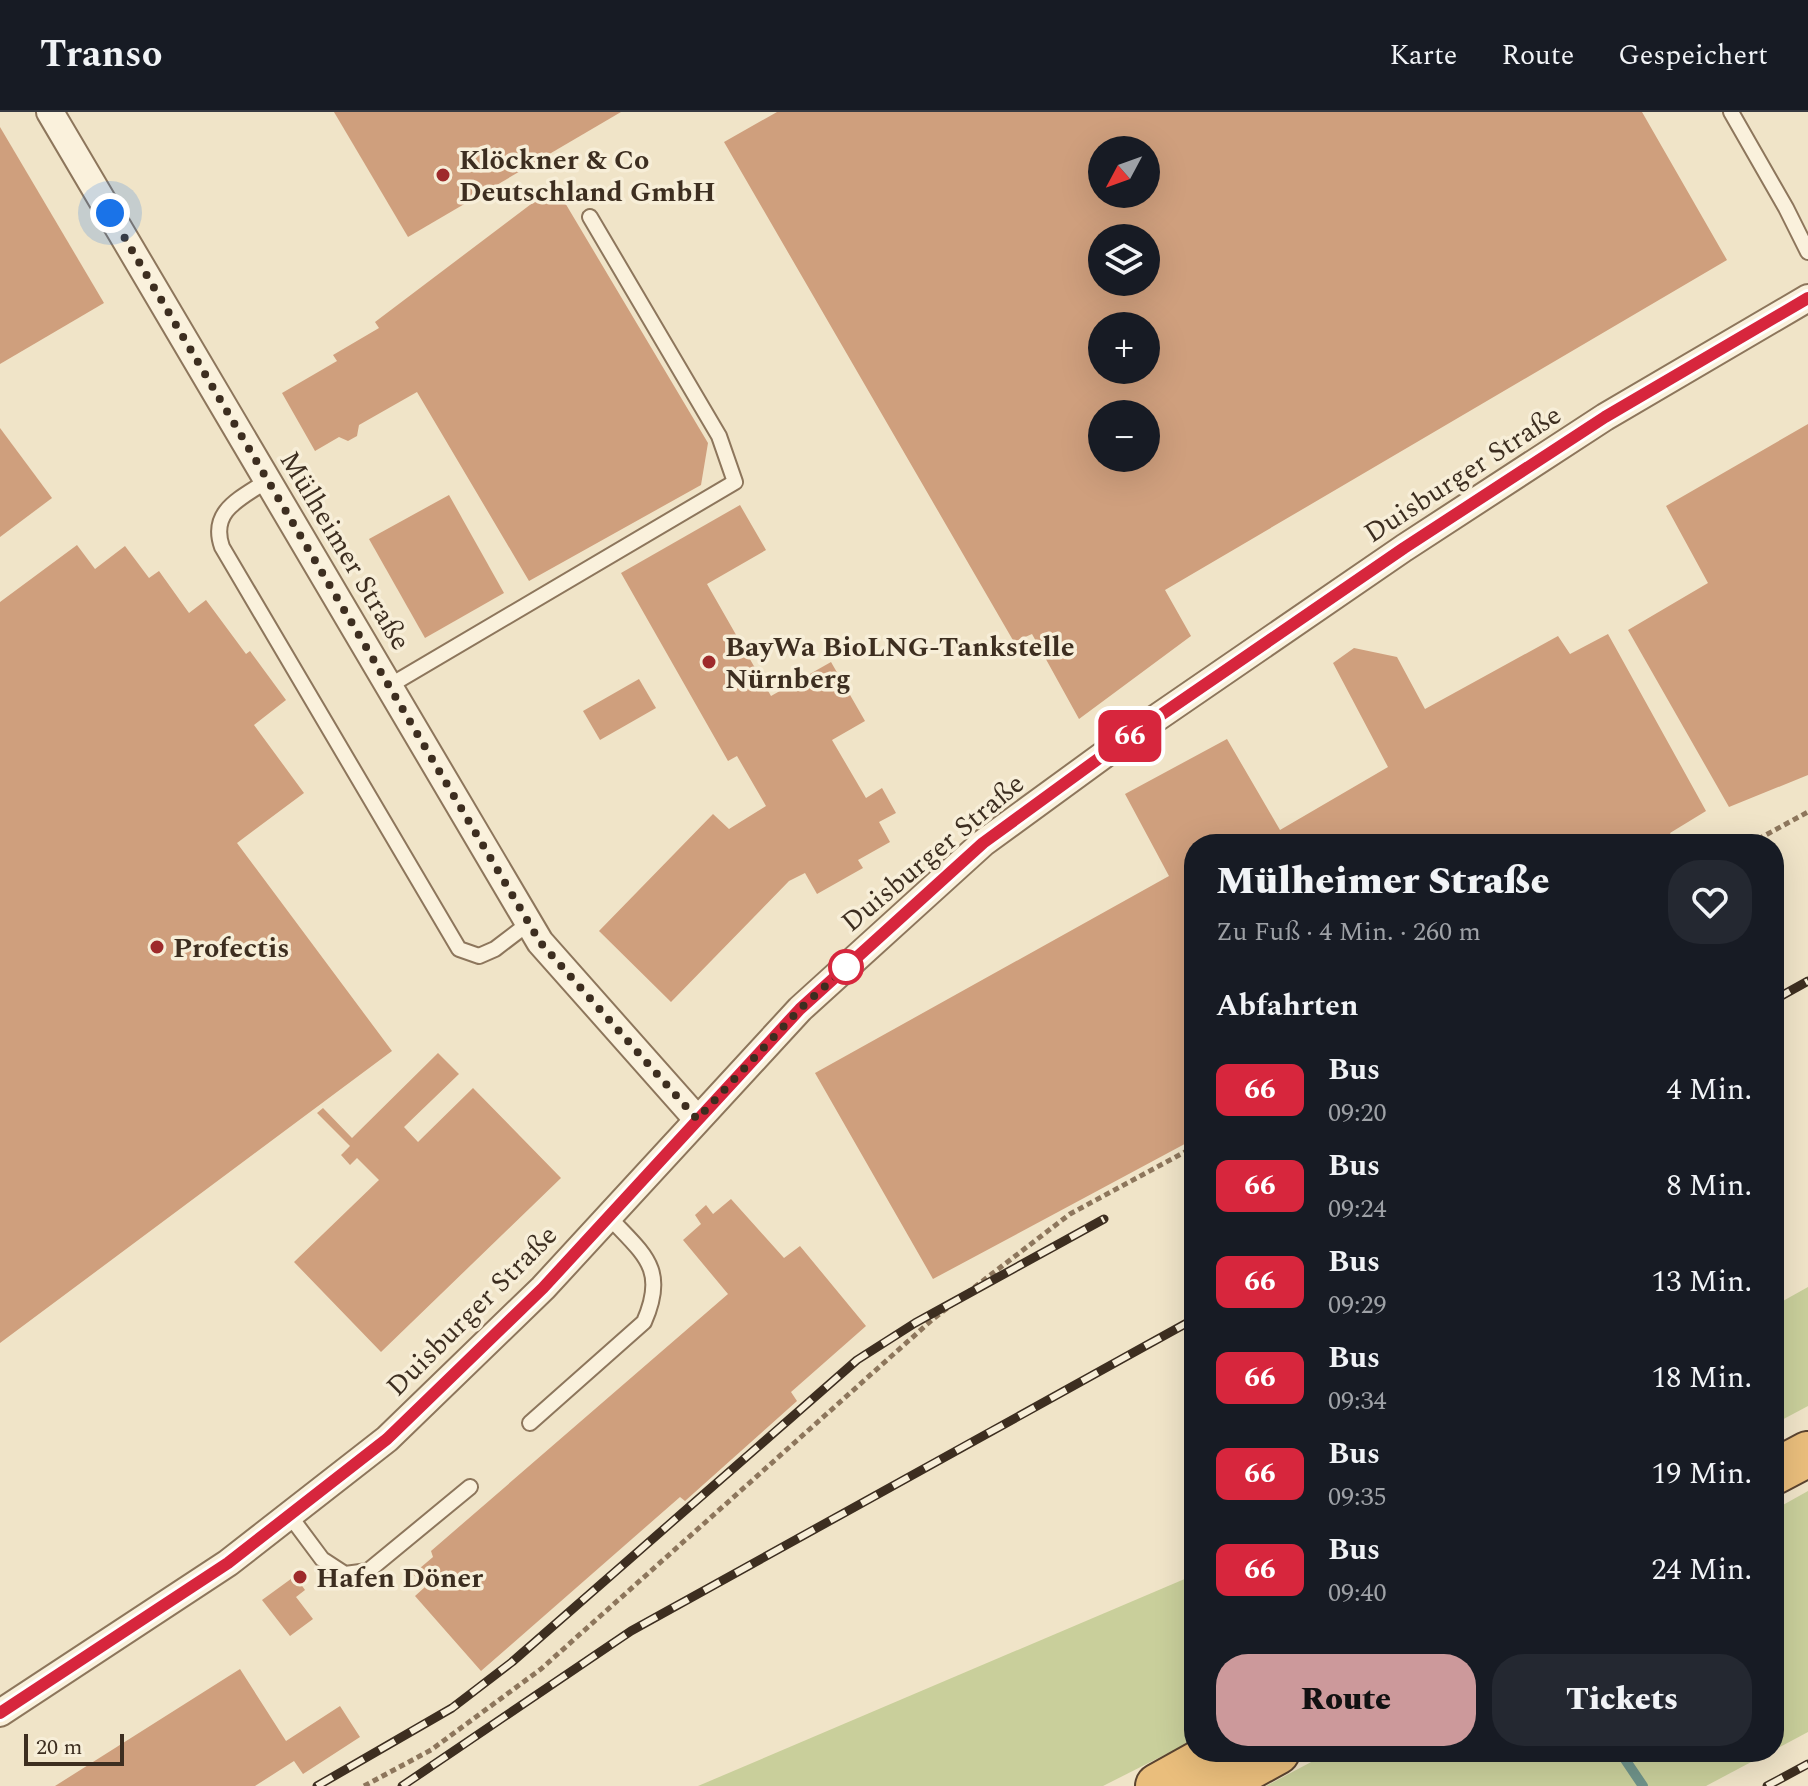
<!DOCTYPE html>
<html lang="de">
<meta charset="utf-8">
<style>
:root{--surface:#171b24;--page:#242831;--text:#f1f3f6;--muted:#9ea1a6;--line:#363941;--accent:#cc999b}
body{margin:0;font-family:Spectral,serif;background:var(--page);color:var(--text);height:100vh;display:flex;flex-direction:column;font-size:30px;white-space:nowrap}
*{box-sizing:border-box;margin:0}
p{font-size:26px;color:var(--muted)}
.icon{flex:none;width:44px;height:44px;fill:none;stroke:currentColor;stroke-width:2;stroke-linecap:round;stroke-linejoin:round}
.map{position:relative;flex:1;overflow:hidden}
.details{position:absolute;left:1184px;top:722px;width:600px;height:928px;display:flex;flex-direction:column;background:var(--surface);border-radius:32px;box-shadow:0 8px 32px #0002}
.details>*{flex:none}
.badge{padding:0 16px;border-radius:12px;font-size:28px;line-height:52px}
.needle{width:52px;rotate:229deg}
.fabs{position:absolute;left:1088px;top:24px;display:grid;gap:16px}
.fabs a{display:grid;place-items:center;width:72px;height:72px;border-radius:50%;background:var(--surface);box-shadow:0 8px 32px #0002;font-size:40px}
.scale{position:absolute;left:24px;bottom:20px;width:100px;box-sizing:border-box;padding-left:8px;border:4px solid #3d2e20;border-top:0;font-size:22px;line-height:28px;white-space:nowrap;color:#3d2e20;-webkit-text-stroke:6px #f7eed8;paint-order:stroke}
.you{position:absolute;width:40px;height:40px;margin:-20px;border:6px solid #fff;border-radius:50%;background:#1a73e8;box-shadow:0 0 0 12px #1a73e833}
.map>.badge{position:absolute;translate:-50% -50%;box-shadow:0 0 0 4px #fff}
h2{padding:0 32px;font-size:30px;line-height:72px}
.round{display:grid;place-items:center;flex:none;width:84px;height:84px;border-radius:32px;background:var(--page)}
.summary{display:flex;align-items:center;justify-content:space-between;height:136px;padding:0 32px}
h1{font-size:38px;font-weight:800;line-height:60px}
.primary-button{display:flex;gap:16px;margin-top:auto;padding:16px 32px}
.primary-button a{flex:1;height:92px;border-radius:32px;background:var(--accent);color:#111;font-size:32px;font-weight:800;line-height:92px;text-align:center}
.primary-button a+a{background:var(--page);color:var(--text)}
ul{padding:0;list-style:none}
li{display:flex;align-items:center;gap:24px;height:96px;padding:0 32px}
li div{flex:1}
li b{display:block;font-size:30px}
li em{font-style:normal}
li .badge{min-width:88px;font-weight:700;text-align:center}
header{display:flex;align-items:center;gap:48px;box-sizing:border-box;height:112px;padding:0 40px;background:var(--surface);border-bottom:2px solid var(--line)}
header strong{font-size:38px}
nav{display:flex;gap:44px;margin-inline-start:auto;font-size:28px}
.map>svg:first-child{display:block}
.green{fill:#c9cf9b}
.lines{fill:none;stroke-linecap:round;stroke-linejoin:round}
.stream{stroke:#6f938a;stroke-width:10}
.building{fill:#cf9f7d;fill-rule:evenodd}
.service-casing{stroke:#8d765c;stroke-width:18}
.minor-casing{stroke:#8d765c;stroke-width:30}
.trunk-casing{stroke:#5b4430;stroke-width:48}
.path{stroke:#8d765c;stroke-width:5;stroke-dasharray:6 4;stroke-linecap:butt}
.service{stroke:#faf1dc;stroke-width:14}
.minor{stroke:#faf1dc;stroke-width:26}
.trunk{stroke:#eabe7c;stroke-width:44}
.rail-casing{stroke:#3d2e20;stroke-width:9}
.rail{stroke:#f7eed8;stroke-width:6;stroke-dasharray:18;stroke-linecap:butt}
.line-casing{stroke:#fff;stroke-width:18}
.line{stroke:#d7263d;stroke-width:12}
.walk{stroke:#3d2e20;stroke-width:8;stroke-dasharray:0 14.4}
.poi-dot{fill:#9e2a2b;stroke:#f7eed8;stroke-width:3}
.stop-dot{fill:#fff;stroke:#d7263d;stroke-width:4}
.labels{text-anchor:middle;stroke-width:7;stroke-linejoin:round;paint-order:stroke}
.poi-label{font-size:28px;font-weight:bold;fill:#3d2e20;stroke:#f7eed8;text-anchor:start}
.street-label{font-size:28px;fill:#3d2e20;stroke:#f7eed8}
</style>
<header>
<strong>Transo</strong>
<nav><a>Karte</a><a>Route</a><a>Gespeichert</a></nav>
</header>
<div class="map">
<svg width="1808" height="1674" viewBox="0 0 1808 1674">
<rect width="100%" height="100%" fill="#f0e4c8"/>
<!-- green -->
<g class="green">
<polygon points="1808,1175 1808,1294 1774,1312 1774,1194"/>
<polygon points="1808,1379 1808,1620 1774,1638 1774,1398"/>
<polygon points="1194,1463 1194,1628 1103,1674 698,1674"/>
<polygon points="1330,1640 1770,1640 1706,1674 1266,1674"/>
</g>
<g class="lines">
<!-- stream -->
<polyline class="stream" points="1620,1640 1643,1674"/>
</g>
<!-- building -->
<g class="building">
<polygon points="334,0 621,0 408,125"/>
<path d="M777 0H1642L1727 148 1165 478 1191 524 1079 607 1032 522 1014 530 724 30ZM1102 38H1146V82H1102ZM1102 126H1146V170H1102ZM1102 214H1146V258H1102ZM1102 302H1146V346H1102Z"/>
<polygon points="0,15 104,191 0,252"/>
<polygon points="555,74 708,331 701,373 529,469 417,280 359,313 357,324 348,329 339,325 315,339 282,281 337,249 333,243 379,216 375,210"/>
<polygon points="1808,312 1808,663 1729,695 1628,518 1708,471 1666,394"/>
<polygon points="0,316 52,386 0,425"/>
<polygon points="449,383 504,481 425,526 369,427"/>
<polygon points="740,393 766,438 707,472 771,584 831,550 865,609 832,628 866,686 882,676 896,701 879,710 890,730 858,748 863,756 817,782 805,761 789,769 671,890 599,819 713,702 729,717 766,694 737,644 728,649 621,461"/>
<polygon points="77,433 95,457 125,434 149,466 159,459 189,501 206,488 246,542 250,539 286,588 254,613 304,681 237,731 392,939 0,1231 0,490"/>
<polygon points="1608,522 1706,699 1670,721 1675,732 1194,732 1194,1027 933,1167 815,961 1169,764 1125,682 1227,627 1280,718 1388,655 1333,551 1354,536 1397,545 1425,597 1558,524 1570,542"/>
<polygon points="639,567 656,596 600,628 583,599"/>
<polygon points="438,941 459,962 404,1015 418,1030 473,976 561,1066 381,1240 294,1150 379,1068 357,1046 350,1053 341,1043 350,1034 317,1001 323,996 352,1026"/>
<polygon points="731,1087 784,1146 800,1134 866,1214 791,1280 797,1289 685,1389 680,1385 481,1559 415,1484 425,1475 413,1462 433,1445 431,1439 728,1182 683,1128 701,1112 695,1103 706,1093 713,1102"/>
<polygon points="295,1464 305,1478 296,1485 313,1507 290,1524 262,1488"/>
<polygon points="240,1557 286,1629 340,1594 360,1625 303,1662 294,1649 255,1674 55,1674"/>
</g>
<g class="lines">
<!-- service casing -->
<g class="service-casing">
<g id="service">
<polyline points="1731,0 1786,96 1808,140"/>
<path d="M268 368C242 386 209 398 222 435L459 837 479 844 495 837 529 811"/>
<polyline points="389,574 735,370 719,324 590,105"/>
<path d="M530 1311 644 1210C668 1156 643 1142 608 1104"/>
<polyline points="290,1404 322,1447 345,1462 368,1459 470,1375"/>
</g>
</g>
<!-- minor casing -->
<g class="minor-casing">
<g id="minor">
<polyline points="50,0 540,830 697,1007"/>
<polyline points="0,1601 228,1451 387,1327 543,1176 800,897 983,731 1120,631 1404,436 1605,305 1808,186"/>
</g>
</g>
<!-- trunk casing -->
<g class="trunk-casing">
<g id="trunk">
<polyline points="1774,1360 1808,1342"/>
<polyline points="1158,1674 1219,1640"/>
<polyline points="1215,1674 1277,1640"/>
</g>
</g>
<!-- path -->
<g class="path">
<polyline points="1749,732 1808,700"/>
<polyline points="364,1674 431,1638 541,1557 933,1207 1070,1102 1194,1035"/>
</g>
<!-- service -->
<use href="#service" class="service"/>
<!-- minor -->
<use href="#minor" class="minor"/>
<!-- trunk -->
<use href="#trunk" class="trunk"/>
<!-- rail casing -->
<g class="rail-casing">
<g id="rail">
<polyline points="1774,888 1808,869"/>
<polyline points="317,1674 452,1596 512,1550 857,1248 915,1211 1104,1107"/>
<polyline points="402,1674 631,1519 1194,1207"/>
<polyline points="1767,1674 1808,1652"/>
</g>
</g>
<!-- rail -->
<use href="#rail" class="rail"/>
</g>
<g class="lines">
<!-- line casing -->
<g class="line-casing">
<polyline id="line" points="0,1601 228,1451 387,1327 543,1176 800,897 983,731 1120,631 1404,436 1605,305 1808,186"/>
</g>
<!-- line -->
<use href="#line" class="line"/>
<!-- walk -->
<polyline class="walk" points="110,101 540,830 697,1007 800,897 846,855"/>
</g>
<!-- markers -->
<g class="poi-dot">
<circle cx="443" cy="63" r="8"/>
<circle cx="709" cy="550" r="8"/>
<circle cx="157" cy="835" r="8"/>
<circle cx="300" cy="1465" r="8"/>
</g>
<circle class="stop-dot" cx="846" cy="855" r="16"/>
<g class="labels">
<!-- poi labels -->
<g class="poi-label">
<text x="459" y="57">Klöckner &amp; Co<tspan x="459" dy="32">Deutschland GmbH</tspan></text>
<text x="725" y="544">BayWa BioLNG-Tankstelle<tspan x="725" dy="32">Nürnberg</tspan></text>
<text x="173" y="845">Profectis</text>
<text x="316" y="1475">Hafen Döner</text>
</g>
<!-- street labels -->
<g class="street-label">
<text transform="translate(1462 361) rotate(-33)" y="10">Duisburger Straße</text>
<text transform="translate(346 438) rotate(59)" y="10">Mülheimer Straße</text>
<text transform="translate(932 740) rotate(-40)" y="10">Duisburger Straße</text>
<text transform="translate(471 1198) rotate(-45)" y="10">Duisburger Straße</text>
</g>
</g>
</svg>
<div class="fabs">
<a><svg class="needle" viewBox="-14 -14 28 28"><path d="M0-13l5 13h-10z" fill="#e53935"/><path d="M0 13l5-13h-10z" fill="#9ea1a6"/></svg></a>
<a><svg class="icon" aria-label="layers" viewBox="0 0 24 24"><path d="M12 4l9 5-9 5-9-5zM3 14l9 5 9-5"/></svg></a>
<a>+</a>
<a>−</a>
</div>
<div class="scale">20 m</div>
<div class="you" style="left:110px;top:101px"></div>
<b class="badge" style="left:1130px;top:624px;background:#d7263d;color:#fff">66</b>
<section class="details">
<div class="summary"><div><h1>Mülheimer Straße</h1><p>Zu Fuß · 4 Min. · 260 m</p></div><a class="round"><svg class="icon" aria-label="heart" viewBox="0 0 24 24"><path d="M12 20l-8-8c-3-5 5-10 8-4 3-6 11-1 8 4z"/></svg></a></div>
<h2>Abfahrten</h2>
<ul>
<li><span class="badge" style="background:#d7263d;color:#fff">66</span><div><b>Bus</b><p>09:20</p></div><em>4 Min.</em></li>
<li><span class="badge" style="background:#d7263d;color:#fff">66</span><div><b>Bus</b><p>09:24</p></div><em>8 Min.</em></li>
<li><span class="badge" style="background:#d7263d;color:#fff">66</span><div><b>Bus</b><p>09:29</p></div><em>13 Min.</em></li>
<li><span class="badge" style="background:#d7263d;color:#fff">66</span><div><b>Bus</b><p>09:34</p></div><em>18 Min.</em></li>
<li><span class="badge" style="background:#d7263d;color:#fff">66</span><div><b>Bus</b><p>09:35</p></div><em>19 Min.</em></li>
<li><span class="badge" style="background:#d7263d;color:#fff">66</span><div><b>Bus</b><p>09:40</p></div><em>24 Min.</em></li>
</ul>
<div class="primary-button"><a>Route</a><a>Tickets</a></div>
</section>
</div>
